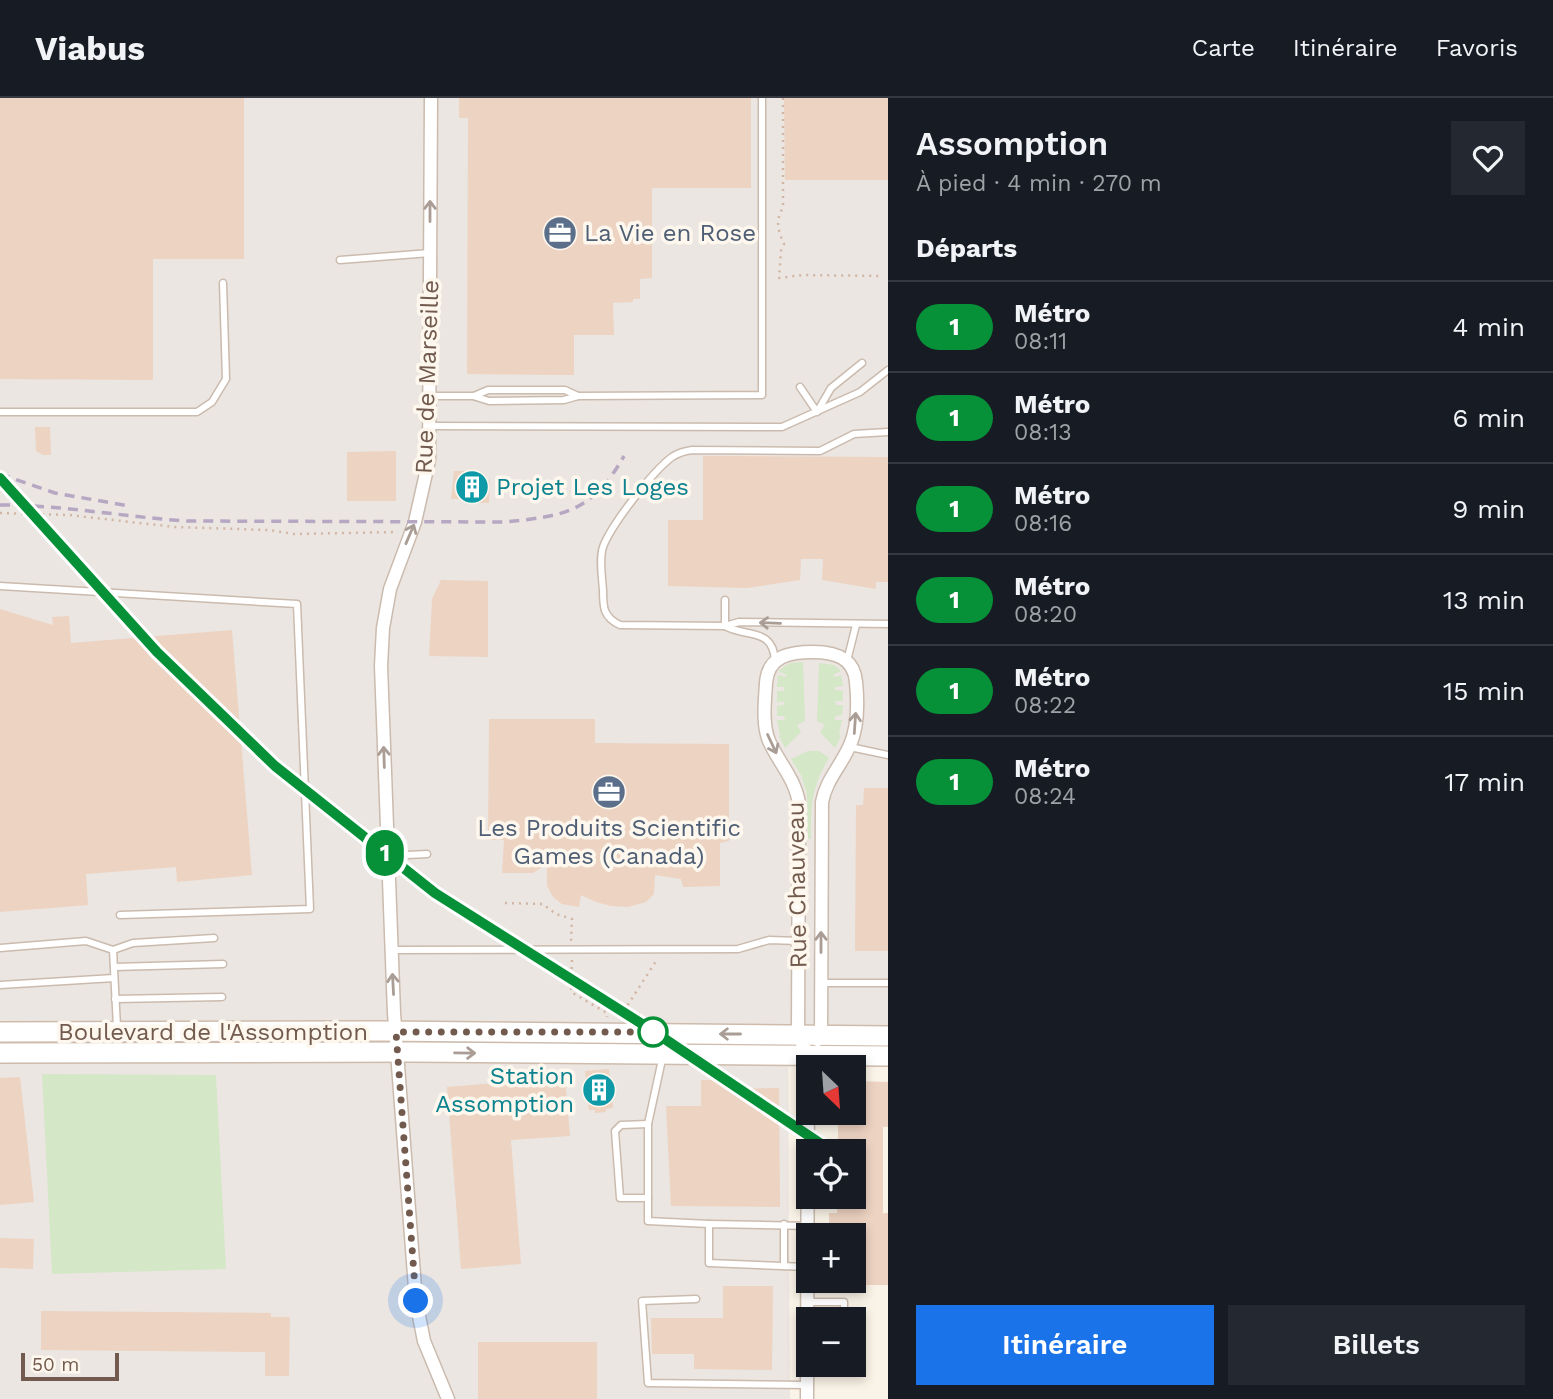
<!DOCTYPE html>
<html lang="fr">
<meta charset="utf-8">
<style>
:root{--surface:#171b24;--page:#242831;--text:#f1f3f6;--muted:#9ea1a6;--line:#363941;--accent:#1a73e8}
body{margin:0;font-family:"Work Sans",sans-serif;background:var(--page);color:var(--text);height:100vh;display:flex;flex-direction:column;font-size:26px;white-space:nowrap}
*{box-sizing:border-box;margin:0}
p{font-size:23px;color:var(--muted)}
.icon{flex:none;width:38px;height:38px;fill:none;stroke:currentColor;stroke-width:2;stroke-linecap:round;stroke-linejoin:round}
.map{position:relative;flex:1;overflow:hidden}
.details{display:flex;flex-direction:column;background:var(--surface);width:665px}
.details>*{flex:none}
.badge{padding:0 14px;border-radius:23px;font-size:24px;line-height:46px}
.needle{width:46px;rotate:155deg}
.fabs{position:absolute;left:796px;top:957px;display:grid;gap:14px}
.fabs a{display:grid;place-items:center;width:70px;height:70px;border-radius:0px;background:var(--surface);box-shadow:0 4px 10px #0003;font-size:35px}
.scale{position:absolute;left:21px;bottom:18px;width:98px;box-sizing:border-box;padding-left:7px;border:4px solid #725b4e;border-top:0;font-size:19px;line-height:24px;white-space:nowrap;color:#725b4e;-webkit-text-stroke:5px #fdf7ed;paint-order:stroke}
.you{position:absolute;width:35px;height:35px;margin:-18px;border:5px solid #fff;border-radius:50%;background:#1a73e8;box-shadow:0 0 0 10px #1a73e833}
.map>.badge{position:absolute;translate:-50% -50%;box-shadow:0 0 0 4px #fff}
h2{padding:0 28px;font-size:26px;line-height:63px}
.round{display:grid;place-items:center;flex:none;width:74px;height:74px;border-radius:0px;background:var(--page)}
.headline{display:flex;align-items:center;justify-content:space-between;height:119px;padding:0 28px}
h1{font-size:33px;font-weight:600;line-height:52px}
.cta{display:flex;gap:14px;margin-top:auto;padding:14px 28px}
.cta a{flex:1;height:80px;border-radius:0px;background:var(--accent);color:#fff;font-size:28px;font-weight:600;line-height:80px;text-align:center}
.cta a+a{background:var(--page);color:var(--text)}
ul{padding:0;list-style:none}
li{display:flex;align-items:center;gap:21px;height:91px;padding:0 28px;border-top:2px solid var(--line)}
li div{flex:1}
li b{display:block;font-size:26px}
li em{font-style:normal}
li .badge{min-width:77px;font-weight:700;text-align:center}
header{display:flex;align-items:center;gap:42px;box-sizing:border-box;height:98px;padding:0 35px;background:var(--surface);border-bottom:2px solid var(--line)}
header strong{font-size:33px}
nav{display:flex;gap:38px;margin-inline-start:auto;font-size:24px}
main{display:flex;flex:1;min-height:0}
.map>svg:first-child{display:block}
.industrial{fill:#ebe6e1}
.green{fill:#d4e7c7}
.building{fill:#edd3c2}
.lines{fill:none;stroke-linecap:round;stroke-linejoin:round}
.lane-casing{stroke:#cbbbae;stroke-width:9}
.street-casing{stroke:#cbbbae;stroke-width:15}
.secondary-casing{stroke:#cebbac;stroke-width:22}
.path{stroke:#d2b6a5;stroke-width:2.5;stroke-dasharray:2 5;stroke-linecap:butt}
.lane{stroke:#fff;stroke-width:6}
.street{stroke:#fff;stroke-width:12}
.secondary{stroke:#fff;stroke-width:19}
.rail{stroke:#b6a7c3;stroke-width:3.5;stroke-dasharray:10 7;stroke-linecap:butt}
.oneway{stroke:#aa9d95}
.line-casing{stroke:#fff;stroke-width:16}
.line{stroke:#069037;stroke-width:10}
.walk{stroke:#725b4e;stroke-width:7;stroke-dasharray:0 12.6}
.stop-dot{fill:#fff;stroke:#069037;stroke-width:3.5}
.labels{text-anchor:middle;stroke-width:7;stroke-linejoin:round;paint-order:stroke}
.service-label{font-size:24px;fill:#4e5e75;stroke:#fdf7ed;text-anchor:start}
.street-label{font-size:24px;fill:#725b4e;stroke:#fdf7ed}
.culture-label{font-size:24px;fill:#0d838f;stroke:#fdf7ed;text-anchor:start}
</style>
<header>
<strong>Viabus</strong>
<nav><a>Carte</a><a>Itinéraire</a><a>Favoris</a></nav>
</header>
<main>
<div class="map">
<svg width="888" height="1301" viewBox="0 0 888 1301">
<rect width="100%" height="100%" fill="#faf3e7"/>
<!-- industrial -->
<polygon class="industrial" points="0,0 888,0 888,928 788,926 790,1301 0,1301"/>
<!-- green -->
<g class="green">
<polygon points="803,564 805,623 797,627 801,634 785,650 779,638 780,637 777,622 785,622 784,618 777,618 777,608 784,607 785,604 777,604 777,593 784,593 785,589 777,589 778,577 785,579 787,577 778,573 790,565"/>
<polygon points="819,565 834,567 841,573 833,577 835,579 841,577 843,588 835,589 835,592 843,593 843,603 835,603 836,607 843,607 842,617 835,618 835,622 842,622 839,636 841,638 835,650 820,634 825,627 817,623"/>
<path d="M808 653H819L829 660C811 690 811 707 811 741H808L807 696 801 677 791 661Z"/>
<polygon points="42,976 216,977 226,1171 52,1176"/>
</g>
<!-- building -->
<g class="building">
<polygon points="0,0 244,0 244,161 153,161 153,282 0,281"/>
<polygon points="459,0 751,0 751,90 652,90 652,180 640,181 640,201 633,201 633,204 613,205 614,237 574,237 574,277 467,276 468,20 459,20"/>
<polygon points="784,0 888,0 888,82 785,82"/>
<polygon points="35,329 50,329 51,357 43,357 36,353"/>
<polygon points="396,353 396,403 347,403 347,354"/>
<polygon points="703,358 888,359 888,484 876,484 876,491 822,482 823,461 801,461 800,482 747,490 668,488 668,422 703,422"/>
<polygon points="454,373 467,373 467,383 490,383 489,405 475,405 475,401 451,401"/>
<polygon points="441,482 488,483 488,559 429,558 432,501"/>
<polygon points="0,511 53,527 52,519 69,518 71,545 232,532 252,777 177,784 176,769 86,776 88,807 0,814"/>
<polygon points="489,621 595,621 595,645 729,646 729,743 720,745 720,788 683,789 681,781 655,777 654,796 646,804 628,809 611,808 596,804 581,797 579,809 562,806 553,799 547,788 547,766 533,775 502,775 504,742 488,742"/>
<polygon points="864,690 888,690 888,853 855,853 856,707 863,707"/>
<polygon points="609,971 613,1010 606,1011 606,1014 595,1015 595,1012 589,1012 585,973"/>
<polygon points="20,979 34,1104 0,1107 0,980"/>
<polygon points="565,979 570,1038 511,1042 521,1166 461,1171 447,989"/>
<polygon points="701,982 733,982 733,991 779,990 780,1109 671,1108 666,1008 701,1008"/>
<polygon points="854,983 888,984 888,1029 883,1029 883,1115 888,1115 888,1187 854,1187 854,1138 829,1138 829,1115 837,1115 837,1099 854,1099 854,1054 838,1054 838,1015 854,1015"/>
<polygon points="0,1140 34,1141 33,1171 0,1170"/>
<polygon points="723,1188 773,1188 772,1272 694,1271 694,1256 652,1256 651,1220 723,1220"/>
<polygon points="41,1213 271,1215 271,1219 290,1219 289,1278 265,1278 265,1254 41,1252"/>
<rect x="478" y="1244" width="119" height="57"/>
</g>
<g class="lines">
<!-- lane casing -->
<g class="lane-casing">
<g id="lane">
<polyline points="340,162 430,155"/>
<polyline points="800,289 817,314 831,290 862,265"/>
<polyline points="430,298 473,298 489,303 564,302 578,298 762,297 762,0"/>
<polyline points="474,298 488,292 565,292 578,298"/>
<polyline points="0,314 197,314 212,304 226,281 223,185"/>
<polyline points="430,328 782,329 860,294 888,272"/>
<polyline points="0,488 297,506 310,811 120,817"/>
<polyline points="725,502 725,528"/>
<polyline points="725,528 739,524 888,526"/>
<path d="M775 563C773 529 747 540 725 528L620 527C603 519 603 509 603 492 602 479 599 461 603 449 611 427 653 373 672 359 678 355 685 353 692 352L820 353 854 336 888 334"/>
<polyline points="847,563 856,527"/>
<polyline points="850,649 888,657"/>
<polyline points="387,758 427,756"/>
<polyline points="0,850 86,843 113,852 117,929"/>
<polyline points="113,852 133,845 214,840"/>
<polyline points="391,852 738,851 769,842 799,843"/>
<polyline points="114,869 223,866"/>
<polyline points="821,885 888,885"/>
<polyline points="0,887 114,880"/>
<polyline points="115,901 222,899"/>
<polyline points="663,957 648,1026 648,1123 709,1126"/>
<polyline points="648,1100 620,1100 615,1033 621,1027 648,1026"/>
<polyline points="784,1168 784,1126"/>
<polyline points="807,1169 709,1165 709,1126 807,1128"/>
<polyline points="696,1201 642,1203 648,1285 807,1287"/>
<polyline points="807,1204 844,1204 844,1222"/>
</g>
</g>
<!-- street casing -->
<g class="street-casing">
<g id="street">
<polyline points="431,0 429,362 415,424 390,491 383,530 381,568 394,915 416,1203 424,1243 448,1301"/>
<path d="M807 1301 808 957 798 937 799 706C796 682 779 665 769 643 762 626 765 603 766 585 768 557 791 554 813 554 834 554 854 559 856 584 858 604 858 629 850 647 841 668 826 682 822 704L821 937 818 942"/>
</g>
</g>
<!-- secondary casing -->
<g class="secondary-casing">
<g id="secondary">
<polyline points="0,934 379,933 888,938"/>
<polyline points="0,955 412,954 888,958"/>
</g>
</g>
<!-- path -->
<g class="path">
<path d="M783 0V110C775 122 778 133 784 146L781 153 779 180 803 177 881 178"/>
<polyline points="0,415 69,417 175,429 269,432 294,436 398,434"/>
<polyline points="505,805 543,806 556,816 572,821 571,843"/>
<polyline points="572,862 571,894 607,915 607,919"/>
<polyline points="620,919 658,860"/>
</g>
<!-- lane -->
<use href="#lane" class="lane"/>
<!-- street -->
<use href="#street" class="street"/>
<!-- secondary -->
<use href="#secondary" class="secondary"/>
<!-- rail -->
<g class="rail">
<polyline points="0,376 55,395 129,408"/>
<path d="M0 407C63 407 124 419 187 423L504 424C566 418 592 414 624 358"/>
</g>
</g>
<!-- one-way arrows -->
<defs><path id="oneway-shaft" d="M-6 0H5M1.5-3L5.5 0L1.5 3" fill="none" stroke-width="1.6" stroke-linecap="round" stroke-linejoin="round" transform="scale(1.75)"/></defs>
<g class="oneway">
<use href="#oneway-shaft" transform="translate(430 113) rotate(-90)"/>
<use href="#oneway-shaft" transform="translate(410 436) rotate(-67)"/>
<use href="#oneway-shaft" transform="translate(770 525) rotate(-178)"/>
<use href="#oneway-shaft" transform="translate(855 625) rotate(-86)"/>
<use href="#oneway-shaft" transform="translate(772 646) rotate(65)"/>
<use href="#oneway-shaft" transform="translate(384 659) rotate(-92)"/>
<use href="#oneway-shaft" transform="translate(821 844) rotate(-90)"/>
<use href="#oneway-shaft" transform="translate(393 886) rotate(-93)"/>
<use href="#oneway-shaft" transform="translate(730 936) rotate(-180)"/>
<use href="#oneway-shaft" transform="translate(465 955) rotate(1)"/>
</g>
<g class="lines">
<!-- line casing -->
<g class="line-casing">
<polyline id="line" points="0,380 157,554 275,668 435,795 650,931 833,1054"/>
</g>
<!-- line -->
<use href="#line" class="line"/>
<!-- walk -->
<polyline class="walk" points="416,1203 396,934 653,934"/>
</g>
<!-- icons -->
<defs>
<g id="office-disc" transform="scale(1.75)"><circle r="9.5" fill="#5c6f8a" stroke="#fdf7ed"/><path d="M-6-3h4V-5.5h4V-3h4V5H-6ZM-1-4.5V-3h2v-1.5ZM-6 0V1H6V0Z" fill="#fff"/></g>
<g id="building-disc" transform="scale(1.75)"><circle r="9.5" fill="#0f9aa8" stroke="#fdf7ed"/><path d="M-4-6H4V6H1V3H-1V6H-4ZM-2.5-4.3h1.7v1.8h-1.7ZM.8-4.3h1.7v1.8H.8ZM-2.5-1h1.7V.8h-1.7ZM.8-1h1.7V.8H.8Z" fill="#fff"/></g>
</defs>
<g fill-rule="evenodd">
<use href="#office-disc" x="560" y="135"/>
<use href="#building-disc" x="472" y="389"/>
<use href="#office-disc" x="609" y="694"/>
<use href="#building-disc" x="599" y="992"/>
</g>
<!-- markers -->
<circle class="stop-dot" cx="653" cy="934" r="14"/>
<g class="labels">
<!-- service labels -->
<g class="service-label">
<text x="584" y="143">La Vie en Rose</text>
<text x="609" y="738" text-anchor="middle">Les Produits Scientific<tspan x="609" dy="28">Games (Canada)</tspan></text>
</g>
<!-- street labels -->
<g class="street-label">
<text transform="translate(427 279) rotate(-88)" y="8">Rue de Marseille</text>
<text transform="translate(797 787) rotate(-91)" y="8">Rue Chauveau</text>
<text x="213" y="942">Boulevard de l'Assomption</text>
</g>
<!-- culture labels -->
<g class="culture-label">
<text x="496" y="397">Projet Les Loges</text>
<text x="574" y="986" text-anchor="end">Station<tspan x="574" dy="28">Assomption</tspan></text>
</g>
</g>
</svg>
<div class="fabs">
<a><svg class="needle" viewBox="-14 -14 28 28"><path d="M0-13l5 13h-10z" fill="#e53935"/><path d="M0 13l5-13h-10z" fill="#9ea1a6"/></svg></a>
<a><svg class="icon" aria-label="locate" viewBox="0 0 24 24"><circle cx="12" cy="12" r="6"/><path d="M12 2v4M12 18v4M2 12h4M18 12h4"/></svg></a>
<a>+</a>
<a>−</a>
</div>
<div class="scale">50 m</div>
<div class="you" style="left:416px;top:1203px"></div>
<b class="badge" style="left:385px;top:755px;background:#069037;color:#fff">1</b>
</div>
<section class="details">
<div class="headline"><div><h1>Assomption</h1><p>À pied · 4 min · 270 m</p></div><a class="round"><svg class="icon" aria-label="heart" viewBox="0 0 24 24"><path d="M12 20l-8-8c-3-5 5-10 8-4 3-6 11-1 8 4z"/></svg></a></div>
<h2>Départs</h2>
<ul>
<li><span class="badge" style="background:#069037;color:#fff">1</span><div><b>Métro</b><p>08:11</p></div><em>4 min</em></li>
<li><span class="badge" style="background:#069037;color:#fff">1</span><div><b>Métro</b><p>08:13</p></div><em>6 min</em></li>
<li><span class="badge" style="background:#069037;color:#fff">1</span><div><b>Métro</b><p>08:16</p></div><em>9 min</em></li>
<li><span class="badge" style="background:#069037;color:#fff">1</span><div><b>Métro</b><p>08:20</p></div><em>13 min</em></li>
<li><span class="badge" style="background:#069037;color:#fff">1</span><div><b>Métro</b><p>08:22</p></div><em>15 min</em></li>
<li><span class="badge" style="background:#069037;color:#fff">1</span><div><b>Métro</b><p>08:24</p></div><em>17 min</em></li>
</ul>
<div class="cta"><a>Itinéraire</a><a>Billets</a></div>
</section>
</main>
